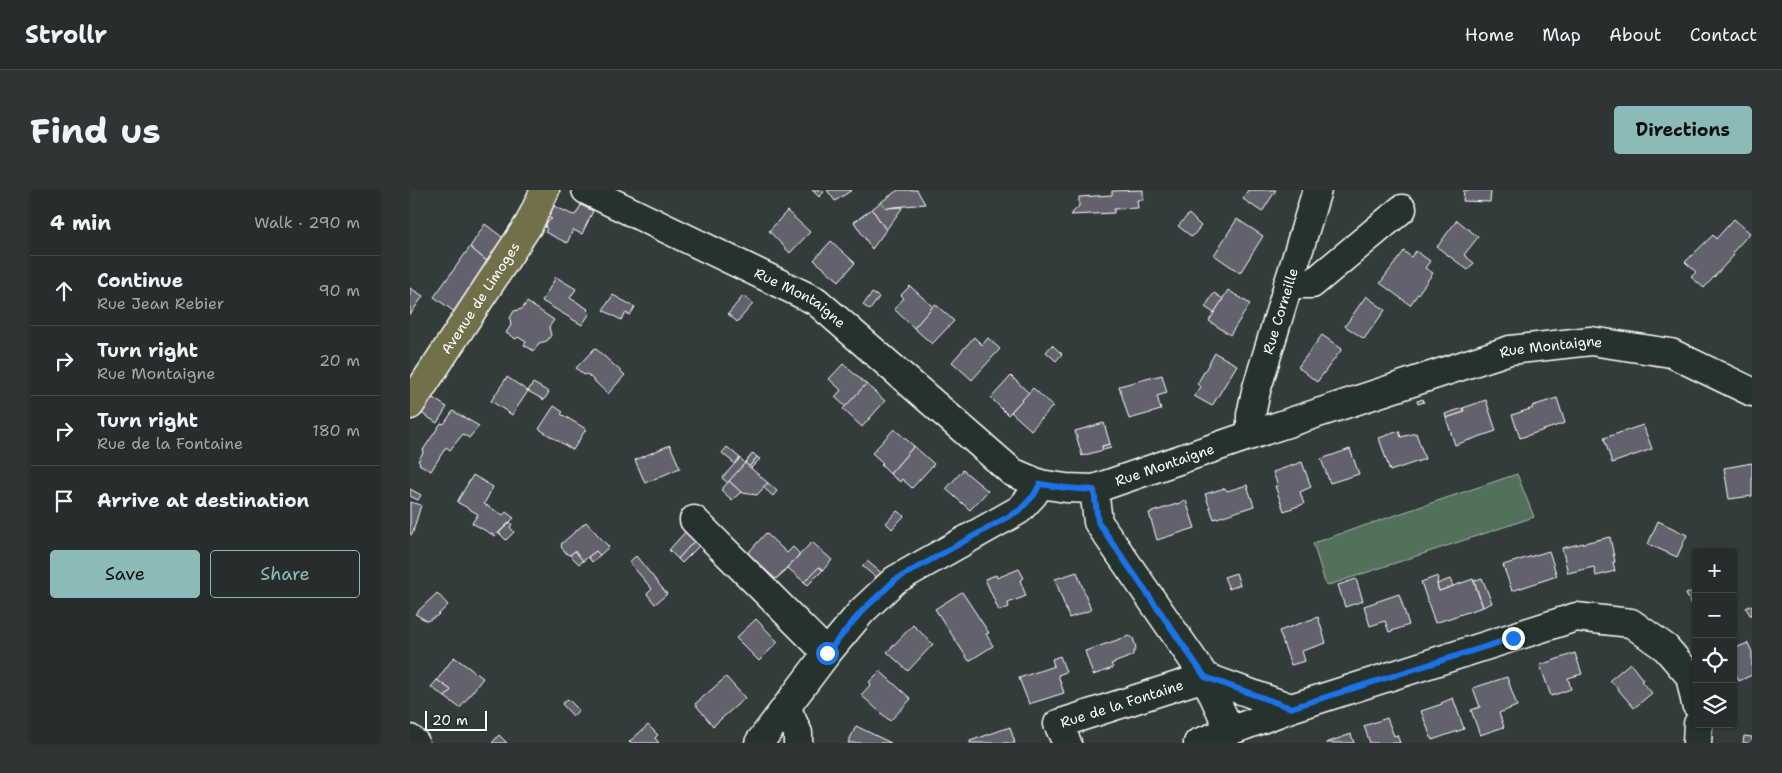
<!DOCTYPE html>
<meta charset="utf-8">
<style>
:root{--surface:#262d2c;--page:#2e3534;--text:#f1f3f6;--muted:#a4a8a9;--line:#424948;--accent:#8bbbb9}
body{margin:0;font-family:"Shantell Sans",sans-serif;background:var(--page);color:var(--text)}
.controls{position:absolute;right:15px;bottom:15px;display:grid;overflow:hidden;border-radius:5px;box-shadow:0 1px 4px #0004}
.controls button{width:45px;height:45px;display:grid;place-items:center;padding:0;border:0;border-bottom:1px solid var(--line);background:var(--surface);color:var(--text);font:25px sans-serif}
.scale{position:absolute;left:15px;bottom:12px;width:62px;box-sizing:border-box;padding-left:5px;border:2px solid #fff;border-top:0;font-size:14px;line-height:18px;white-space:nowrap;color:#fff;-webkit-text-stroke:4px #26332d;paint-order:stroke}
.stop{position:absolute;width:15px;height:15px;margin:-11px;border:4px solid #1a73e8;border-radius:50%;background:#fff}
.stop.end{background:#1a73e8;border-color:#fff;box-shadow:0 1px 5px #0008}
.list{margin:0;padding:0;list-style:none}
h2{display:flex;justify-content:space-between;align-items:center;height:65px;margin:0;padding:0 20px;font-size:21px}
h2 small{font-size:16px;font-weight:400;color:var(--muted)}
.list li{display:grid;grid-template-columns:32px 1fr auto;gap:15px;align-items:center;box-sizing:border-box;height:70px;padding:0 20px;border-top:1px solid var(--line)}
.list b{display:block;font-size:19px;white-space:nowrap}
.list p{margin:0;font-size:16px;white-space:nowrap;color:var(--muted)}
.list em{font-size:16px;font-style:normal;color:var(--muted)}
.actions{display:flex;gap:10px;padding:15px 20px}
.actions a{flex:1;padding:11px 0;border:1px solid var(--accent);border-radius:5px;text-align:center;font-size:18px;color:var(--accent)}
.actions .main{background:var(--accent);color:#111}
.icon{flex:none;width:28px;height:28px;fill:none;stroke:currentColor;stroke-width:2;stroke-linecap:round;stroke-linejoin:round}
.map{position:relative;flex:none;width:1342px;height:553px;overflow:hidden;border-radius:5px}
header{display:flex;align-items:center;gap:30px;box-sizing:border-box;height:70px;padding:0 25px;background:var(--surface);border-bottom:1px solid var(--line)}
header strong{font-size:24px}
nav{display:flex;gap:28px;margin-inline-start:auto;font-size:18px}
.intro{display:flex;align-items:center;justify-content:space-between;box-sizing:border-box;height:120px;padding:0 30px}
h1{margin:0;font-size:35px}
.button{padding:12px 22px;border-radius:5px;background:var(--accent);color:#111;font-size:18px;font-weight:700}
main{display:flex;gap:30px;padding:0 30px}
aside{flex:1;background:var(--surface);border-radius:5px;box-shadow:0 1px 4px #0004}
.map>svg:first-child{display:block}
.green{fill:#52715a;stroke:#a8b8ac}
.building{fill:#62626e;stroke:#fff}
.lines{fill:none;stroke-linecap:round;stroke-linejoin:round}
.minor-casing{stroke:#fff;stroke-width:31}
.major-casing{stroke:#fff;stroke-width:31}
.minor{stroke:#26332d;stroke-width:28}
.major{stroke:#726f4a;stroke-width:28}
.route{stroke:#1a73e8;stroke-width:6}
.labels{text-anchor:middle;stroke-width:4.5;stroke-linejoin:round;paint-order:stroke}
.street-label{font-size:14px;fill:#fff;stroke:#26332d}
</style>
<header>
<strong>Strollr</strong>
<nav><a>Home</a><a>Map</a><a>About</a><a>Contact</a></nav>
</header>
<div class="intro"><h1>Find us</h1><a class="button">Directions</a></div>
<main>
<aside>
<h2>4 min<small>Walk · 290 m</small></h2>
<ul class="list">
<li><svg class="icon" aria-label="ahead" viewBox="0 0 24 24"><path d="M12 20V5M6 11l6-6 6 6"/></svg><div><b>Continue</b><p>Rue Jean Rebier</p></div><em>90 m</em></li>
<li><svg class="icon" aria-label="right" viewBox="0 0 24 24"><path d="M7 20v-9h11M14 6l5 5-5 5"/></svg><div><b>Turn right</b><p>Rue Montaigne</p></div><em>20 m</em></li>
<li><svg class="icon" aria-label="right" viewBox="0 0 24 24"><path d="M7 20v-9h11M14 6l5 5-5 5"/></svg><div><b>Turn right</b><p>Rue de la Fontaine</p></div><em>180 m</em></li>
<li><svg class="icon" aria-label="arrive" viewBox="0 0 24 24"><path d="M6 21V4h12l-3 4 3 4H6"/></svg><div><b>Arrive at destination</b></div></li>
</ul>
<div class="actions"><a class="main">Save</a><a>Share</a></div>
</aside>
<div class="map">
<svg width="1342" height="553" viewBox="0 0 1342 553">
<rect width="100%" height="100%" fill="#323c3a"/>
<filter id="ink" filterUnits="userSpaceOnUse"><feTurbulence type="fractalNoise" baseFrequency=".02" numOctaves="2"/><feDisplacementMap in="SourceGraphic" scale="10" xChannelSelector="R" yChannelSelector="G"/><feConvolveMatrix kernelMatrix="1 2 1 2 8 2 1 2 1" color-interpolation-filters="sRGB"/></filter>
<g filter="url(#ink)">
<!-- green -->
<path class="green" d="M1107 284 1124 327 916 396 903 353Z"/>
<!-- building -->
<g class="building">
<path d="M402 0H411L414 2 409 7Z"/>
<path d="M417 0H442L425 11Z"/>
<path d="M488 0H507L515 14 476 18 471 12Z"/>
<path d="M733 0V10H727L728 18 704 19V23L660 25 669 16V7L702 5V1Z"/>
<path d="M838 0H866L852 22 833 9Z"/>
<path d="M1054 0H1081L1080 12 1053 11Z"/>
<path d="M471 12 476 18 493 17 476 40 462 19 461 20Z"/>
<path d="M142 15 163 25 166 24 171 15 183 21 172 44 163 40 157 53 135 42 137 39 135 37 138 31 142 29 136 26Z"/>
<path d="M462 19 476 40 462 59 444 32Z"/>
<path d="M377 21 400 42 380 63 359 41Z"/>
<path d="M779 24 791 36 782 47 768 36Z"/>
<path d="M827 29 853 46 830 83 804 65Z"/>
<path d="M1324 29 1340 43 1322 63 1324 65 1294 98 1281 87 1286 82 1275 72 1303 45 1306 49Z"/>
<path d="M1047 30 1068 47 1054 65 1064 73 1058 80 1027 57Z"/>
<path d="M75 34 96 50 80 74 60 57Z"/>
<path d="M421 51 445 73 429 91 404 70Z"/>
<path d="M60 57 80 74 46 123 24 107Z"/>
<path d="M994 61 1001 67 1006 61 1020 71 1015 78 1023 83 1000 115 970 93Z"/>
<path d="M146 87 166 99 160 108 178 119 177 120 180 123 172 135 132 111Z"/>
<path d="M500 96 523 117 504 138 484 119 494 108 491 105Z"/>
<path d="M0 98 13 106 0 125Z"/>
<path d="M818 100 840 114 820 145 799 131Z"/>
<path d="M462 103 469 107 460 120 453 115Z"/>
<path d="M804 103 813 109 804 123 795 117Z"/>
<path d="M203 105 225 117 220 125 216 123 211 130 193 120Z"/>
<path d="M333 106 343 114 327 132 318 124Z"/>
<path d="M956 106 975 120 954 149 935 136Z"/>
<path d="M117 112 144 130 139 137 141 145 137 151 129 153 124 161 114 155 116 152 108 147 106 149 96 143 101 135 100 128 104 121 112 119Z"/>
<path d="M525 114 544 131 522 154 504 138Z"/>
<path d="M912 145 932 159 907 192 888 177Z"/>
<path d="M564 147 572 155 578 148 590 159 562 190 542 172Z"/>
<path d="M642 155 652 164 646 171 636 162Z"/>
<path d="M185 158 215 185 198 204 177 184 174 185 166 178Z"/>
<path d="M805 163 827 175 802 216 784 206 791 197 787 194Z"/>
<path d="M433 174 456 194 436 217 425 207 431 200 419 189Z"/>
<path d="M752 185 757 203 747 206 751 220 719 229 709 196Z"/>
<path d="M601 186 619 203 598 225 581 208Z"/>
<path d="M97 187 118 201 102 225 81 211Z"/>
<path d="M123 193 139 202 134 210 118 201Z"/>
<path d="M456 194 475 211 452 237 433 219Z"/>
<path d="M623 198 643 216 621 240 601 222Z"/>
<path d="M18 205 37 217 27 233 8 221Z"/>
<path d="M1147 208 1155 233 1110 248 1102 225 1123 218 1122 216Z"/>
<path d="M1013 209 1014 212 1008 214 1007 211Z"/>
<path d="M1076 210 1086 241 1045 255 1036 228 1054 222 1053 218Z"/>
<path d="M144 216 153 222 151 224 176 239 163 260 129 239Z"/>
<path d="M1053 218 1054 222 1036 228 1035 224Z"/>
<path d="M43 221 69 236 59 248 53 244 40 260 36 257 21 281 9 274 10 273 8 271 14 261 13 260 31 233 34 234Z"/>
<path d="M694 233 700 254 692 256 693 260 672 266 665 241Z"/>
<path d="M1233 235 1242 259 1202 273 1194 248Z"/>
<path d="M484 239 504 256 480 284 471 275 473 273 462 263Z"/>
<path d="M989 241 991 247 1006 243 1015 269 980 281 969 248Z"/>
<path d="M700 254 701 258 693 260 692 256Z"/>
<path d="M260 255 270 278 235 293 225 270Z"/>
<path d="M504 256 524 274 502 298 492 289 490 292 480 284Z"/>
<path d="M317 257 330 268 325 274 312 263Z"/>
<path d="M940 259 949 284 920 293 911 269Z"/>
<path d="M343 263 347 267 339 277 335 273Z"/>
<path d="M347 267 350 269 341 278 339 277Z"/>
<path d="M330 268 335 273 318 293 312 288Z"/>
<path d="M892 272 901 297 890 302 894 314 874 321 865 296H868L863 282Z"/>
<path d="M335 273 358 293 347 305 332 303 319 291Z"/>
<path d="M1342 273V306L1319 309 1314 278Z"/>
<path d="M553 280 578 301 560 320 536 299Z"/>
<path d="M63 285 83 297 74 314 93 325 96 322 104 328 85 346 62 333 68 324 47 312Z"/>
<path d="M319 291 331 302 322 310 311 300Z"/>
<path d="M358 293 367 301 363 306 353 297Z"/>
<path d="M837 295 844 316 804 329 795 304 815 298 817 301Z"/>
<path d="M0 299 11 305 8 310 0 306Z"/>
<path d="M776 311 785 338 747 350 739 323Z"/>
<path d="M0 312 11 315 2 345 0 344Z"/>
<path d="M487 321 494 326 482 339 476 333Z"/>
<path d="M1248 331 1277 345 1267 367 1238 354Z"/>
<path d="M100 332 102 335 100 337 104 342 96 350 89 343Z"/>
<path d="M176 332 199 357 190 365 186 361 173 371 165 361 160 365 157 364 151 357 152 356 151 354Z"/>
<path d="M277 340 286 349 268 369 259 360Z"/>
<path d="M356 343 377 363 383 357 390 364 366 389 337 364Z"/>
<path d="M1200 347 1205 372H1203L1205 381 1186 386 1184 377 1158 383 1152 358Z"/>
<path d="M286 349 291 354 272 373 268 369Z"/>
<path d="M402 352 422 370 413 380 409 377 394 392 378 378 366 389Z"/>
<path d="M165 361 173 371 169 374 160 365Z"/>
<path d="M186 361 190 365 182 372 178 367Z"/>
<path d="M1139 361 1147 386 1102 401 1093 375Z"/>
<path d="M226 366 257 404 245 414 237 404 242 399 219 372Z"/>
<path d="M457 371 474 385 468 389 452 376Z"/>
<path d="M409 377 413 380 398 395 394 392Z"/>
<path d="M609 379 614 388 610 390 616 406 598 413 599 417 589 421 575 389 586 385 587 388Z"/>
<path d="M667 382 681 420 659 428 645 389Z"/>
<path d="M826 383 830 395 819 399 814 387Z"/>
<path d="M1028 386 1027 394 1029 401 1063 389 1073 417 1025 433 1011 392Z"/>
<path d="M1072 388 1082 413 1073 417 1064 391Z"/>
<path d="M946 389 953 411 935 417 928 395Z"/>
<path d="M1040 389 1043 396 1029 401 1027 394Z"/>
<path d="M1286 400V425L1276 404Z"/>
<path d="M552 402 579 443 576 444 583 456 559 471 525 419Z"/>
<path d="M27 403 38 415 27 426 17 431 5 424Z"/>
<path d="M989 404 999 435 979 442 975 431 960 436 954 416Z"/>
<path d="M1342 415V425H1340L1336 418Z"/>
<path d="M908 427 916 453 892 461 895 471 881 475 869 441Z"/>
<path d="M346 429 368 452 349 471 326 448Z"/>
<path d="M503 435 523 454 498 481 477 462Z"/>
<path d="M719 446 723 448 726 458 722 466 701 474 703 478 683 485 675 461Z"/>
<path d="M1338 453 1342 462V485L1329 491 1323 478V459Z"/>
<path d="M1165 463 1172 484 1158 488 1161 499 1141 506 1130 475Z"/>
<path d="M650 466 656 482 648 485 654 503 619 514 609 488 644 476 642 469Z"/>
<path d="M44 467 73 488 50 518 35 507 41 500 27 490Z"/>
<path d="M1220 473 1233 490 1231 491 1242 503 1224 518 1200 490Z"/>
<path d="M470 481 501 509 480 531 451 505 461 494 459 492Z"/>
<path d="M316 487 335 508 303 536 285 514Z"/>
<path d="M1097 487 1107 516 1089 523 1094 537 1070 545 1061 520 1070 517 1063 498Z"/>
<path d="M27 490 41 500 35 507 21 497Z"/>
<path d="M1043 508 1054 539 1022 550 1011 521 1032 514 1031 513Z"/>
<path d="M158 509 169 520 163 526 152 514Z"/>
<path d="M977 528 984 546 987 545 990 553H960L954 536Z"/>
<path d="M238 535 248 545 245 548 249 553H220L219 552Z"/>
<path d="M446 536 481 553H438Z"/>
<path d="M600 537 605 553H560V551Z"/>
<path d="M941 544 944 553H916Z"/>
<path d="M89 545 97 553H82Z"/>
<path d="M1334 546 1342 547V553H1333Z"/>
</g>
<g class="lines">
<defs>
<g id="minor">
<path id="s1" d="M176 0 406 111 602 282 630 294 656 298 684 299 841 245 1100 160 1181 151 1261 163 1342 202"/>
<path d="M878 94H902L992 19"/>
<path id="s2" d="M841 245V225L846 201 907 0"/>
<path d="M684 299 688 332 795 487 881 518 1166 427 1221 433 1256 458 1280 486 1286 514"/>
<path d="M284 330 417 463"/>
<path d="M376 517 388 543V553"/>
<path d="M0 549 5 553"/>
<path d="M349 553 417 463 452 421 485 390 609 320 623 305 630 294"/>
<path id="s3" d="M657 553 648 534 795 487 820 541"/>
<path d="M788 553 881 518"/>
<path d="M1287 553 1288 534"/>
</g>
<g id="major">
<path id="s4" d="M0 215 119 34 135 0"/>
</g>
</defs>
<!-- minor casing -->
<use href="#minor" class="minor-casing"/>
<!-- major casing -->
<use href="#major" class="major-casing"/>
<!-- minor -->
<use href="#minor" class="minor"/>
<!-- major -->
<use href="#major" class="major"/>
</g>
</g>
<g class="lines" filter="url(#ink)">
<!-- route -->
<path class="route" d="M417 463 452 421 485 390 610 320 624 305 630 294 656 298 684 300 688 332 795 487 881 518 1103 448"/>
</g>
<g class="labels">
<!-- street labels -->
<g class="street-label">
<text dy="5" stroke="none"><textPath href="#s4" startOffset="128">Avenue de Limoges</textPath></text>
<text dy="5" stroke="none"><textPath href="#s1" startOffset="240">Rue Montaigne</textPath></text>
<text dy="5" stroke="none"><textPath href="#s2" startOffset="128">Rue Corneille</textPath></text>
<text dy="5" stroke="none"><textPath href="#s1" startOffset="1080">Rue Montaigne</textPath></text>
<text dy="5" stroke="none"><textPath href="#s1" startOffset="675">Rue Montaigne</textPath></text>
<text dy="5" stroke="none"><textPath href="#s3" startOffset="88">Rue de la Fontaine</textPath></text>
</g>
</g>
</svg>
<div class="controls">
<button>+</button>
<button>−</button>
<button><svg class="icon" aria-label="locate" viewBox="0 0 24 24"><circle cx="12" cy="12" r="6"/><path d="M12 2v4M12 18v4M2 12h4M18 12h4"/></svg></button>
<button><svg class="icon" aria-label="layers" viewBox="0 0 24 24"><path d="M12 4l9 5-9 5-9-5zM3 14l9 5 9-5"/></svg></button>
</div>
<div class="scale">20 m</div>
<div class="stop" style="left:417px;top:463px"></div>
<div class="stop end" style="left:1103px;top:448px"></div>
</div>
</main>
